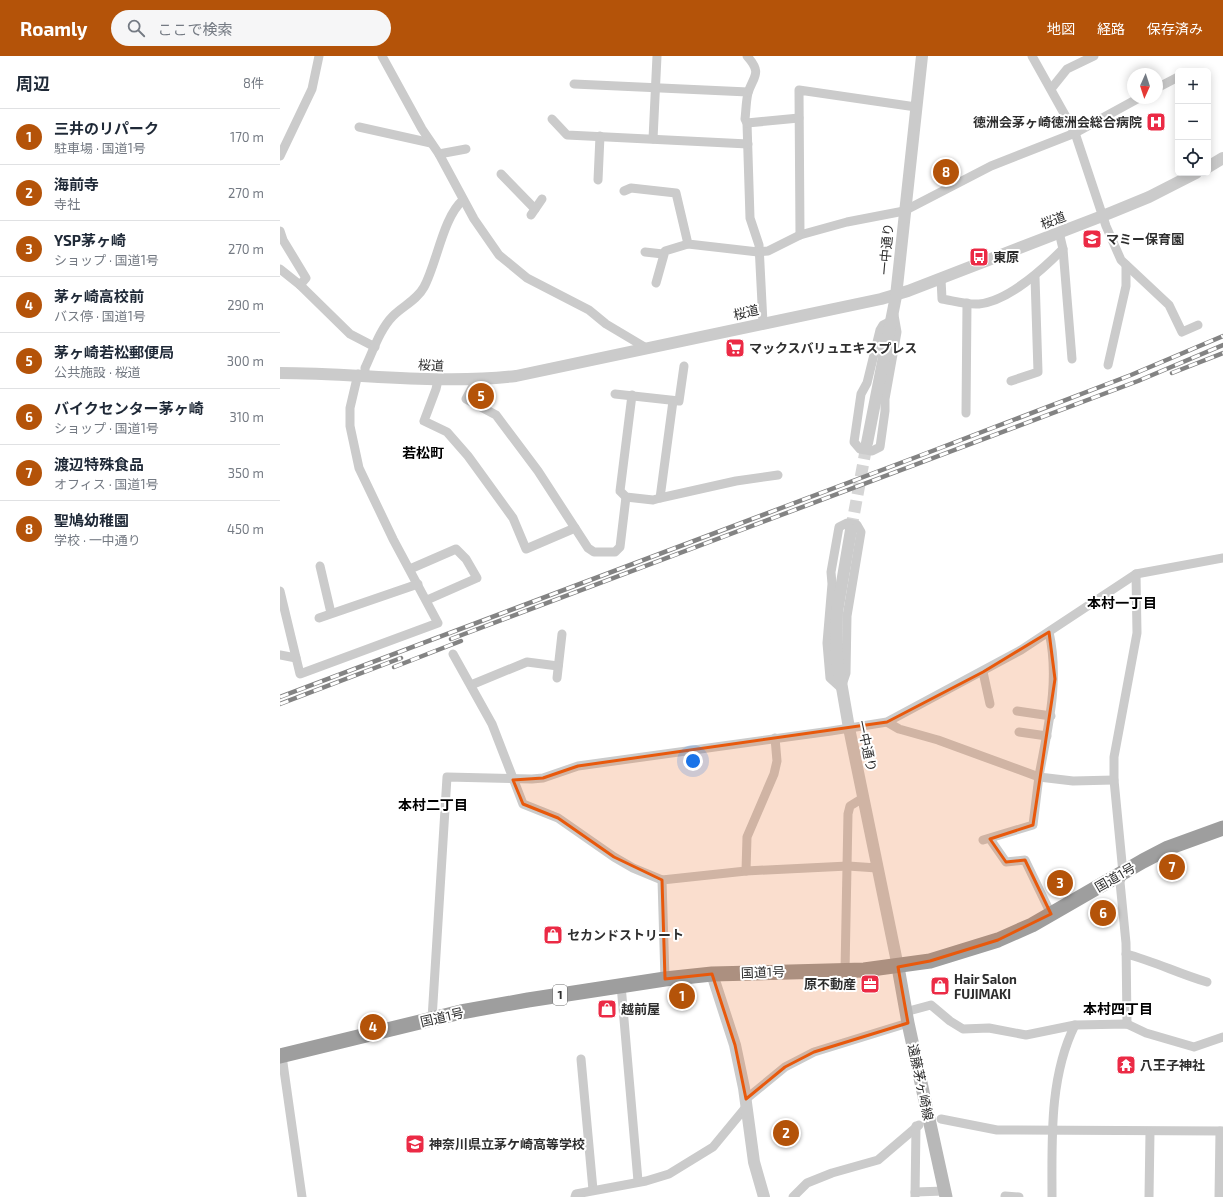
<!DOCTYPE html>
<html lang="ja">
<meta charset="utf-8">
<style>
:root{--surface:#fff;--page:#f6f6f7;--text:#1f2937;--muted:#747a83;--line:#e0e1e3;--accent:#b45309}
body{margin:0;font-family:"Exo 2","Noto Sans JP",sans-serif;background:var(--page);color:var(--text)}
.controls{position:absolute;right:12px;top:12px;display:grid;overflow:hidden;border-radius:6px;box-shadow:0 2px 10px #0003}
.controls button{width:36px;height:36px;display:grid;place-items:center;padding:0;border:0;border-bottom:1px solid var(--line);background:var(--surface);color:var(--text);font:20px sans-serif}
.compass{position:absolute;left:847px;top:12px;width:36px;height:36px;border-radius:50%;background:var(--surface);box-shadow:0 2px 10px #0003;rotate:183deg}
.you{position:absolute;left:413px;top:705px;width:14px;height:14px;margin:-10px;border:3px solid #fff;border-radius:50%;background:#1a73e8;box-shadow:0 0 0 6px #1a73e833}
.badge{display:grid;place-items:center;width:26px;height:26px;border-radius:50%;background:var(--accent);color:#fff;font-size:13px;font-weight:700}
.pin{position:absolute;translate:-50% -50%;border:2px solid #fff;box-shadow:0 1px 4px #0006}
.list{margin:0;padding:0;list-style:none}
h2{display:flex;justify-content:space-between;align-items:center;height:52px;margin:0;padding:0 16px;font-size:17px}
h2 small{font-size:13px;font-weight:400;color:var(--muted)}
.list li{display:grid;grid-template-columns:26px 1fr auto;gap:12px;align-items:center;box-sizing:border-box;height:56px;padding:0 16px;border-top:1px solid var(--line)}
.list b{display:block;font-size:15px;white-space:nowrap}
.list p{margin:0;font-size:13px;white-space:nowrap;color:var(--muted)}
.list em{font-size:13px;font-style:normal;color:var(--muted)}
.icon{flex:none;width:22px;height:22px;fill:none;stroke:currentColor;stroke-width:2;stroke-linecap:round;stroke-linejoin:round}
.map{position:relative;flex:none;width:943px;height:1141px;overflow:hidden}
header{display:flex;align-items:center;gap:24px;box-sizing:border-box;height:56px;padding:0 20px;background:var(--accent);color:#fff}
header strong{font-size:19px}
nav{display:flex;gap:22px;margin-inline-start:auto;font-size:14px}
.search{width:280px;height:36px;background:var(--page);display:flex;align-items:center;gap:10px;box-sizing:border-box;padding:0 14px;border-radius:22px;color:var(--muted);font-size:15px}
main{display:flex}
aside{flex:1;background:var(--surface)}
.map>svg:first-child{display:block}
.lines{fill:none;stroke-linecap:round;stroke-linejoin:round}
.tertiary-tunnel{stroke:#d5d5d5;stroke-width:12;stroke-dasharray:12 6;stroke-linecap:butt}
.minor{stroke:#cbcbcb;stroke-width:9}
.tertiary{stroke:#cbcbcb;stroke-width:12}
.secondary{stroke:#b8b8b8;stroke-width:13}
.trunk{stroke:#9e9e9e;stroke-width:15}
.rail-casing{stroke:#838383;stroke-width:4.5}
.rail{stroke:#fff;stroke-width:3;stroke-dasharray:9;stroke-linecap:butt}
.marked{fill:#e8590c;fill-opacity:0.2;stroke:#e8590c;stroke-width:3;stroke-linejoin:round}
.labels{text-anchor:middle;stroke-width:4;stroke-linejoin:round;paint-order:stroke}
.shield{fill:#fff;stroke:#6d6d6d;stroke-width:1}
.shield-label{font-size:12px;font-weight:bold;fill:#2e2e2e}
.poi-label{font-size:13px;font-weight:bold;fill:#2e2e2e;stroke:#fff;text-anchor:start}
.street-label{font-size:13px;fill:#2e2e2e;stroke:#fff}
.neighbourhood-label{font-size:14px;font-weight:bold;fill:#000;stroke:#fff}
</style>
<header>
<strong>Roamly</strong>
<div class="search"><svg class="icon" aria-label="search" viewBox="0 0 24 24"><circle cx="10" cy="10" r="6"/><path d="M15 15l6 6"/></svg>ここで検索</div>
<nav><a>地図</a><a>経路</a><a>保存済み</a></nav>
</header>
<main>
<aside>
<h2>周辺<small>8件</small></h2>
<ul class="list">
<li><span class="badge">1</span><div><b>三井のリパーク</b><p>駐車場 · 国道1号</p></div><em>170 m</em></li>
<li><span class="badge">2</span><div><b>海前寺</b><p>寺社</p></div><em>270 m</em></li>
<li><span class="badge">3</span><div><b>YSP茅ヶ崎</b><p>ショップ · 国道1号</p></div><em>270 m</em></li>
<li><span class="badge">4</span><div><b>茅ヶ崎高校前</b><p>バス停 · 国道1号</p></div><em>290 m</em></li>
<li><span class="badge">5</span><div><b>茅ヶ崎若松郵便局</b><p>公共施設 · 桜道</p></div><em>300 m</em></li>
<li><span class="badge">6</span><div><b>バイクセンター茅ヶ崎</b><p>ショップ · 国道1号</p></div><em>310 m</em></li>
<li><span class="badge">7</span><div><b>渡辺特殊食品</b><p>オフィス · 国道1号</p></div><em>350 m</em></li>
<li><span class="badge">8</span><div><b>聖鳩幼稚園</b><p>学校 · 一中通り</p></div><em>450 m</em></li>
</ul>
</aside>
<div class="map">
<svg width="943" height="1141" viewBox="0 0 943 1141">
<rect width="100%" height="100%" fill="#fff"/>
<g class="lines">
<!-- tertiary-tunnel -->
<path class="tertiary-tunnel" d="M571 474 587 387"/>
<!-- minor -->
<g class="minor">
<path d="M102 0 142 73 159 98 194 163 219 199 247 222 309 254 326 268 368 293"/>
<path d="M467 0C483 18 473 20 468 37 466 45 466 55 465 63L467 67 470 162 479 189 483 267"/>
<path d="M752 0 795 77 826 170 841 204 889 249 902 276 918 269"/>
<path d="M294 28 468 36"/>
<path d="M877 32 898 21"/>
<path d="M771 33 787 13 814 0"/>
<path d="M272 63 287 79 468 88"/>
<path d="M467 67 519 62"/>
<path d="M79 71 151 87"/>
<path d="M373 83 377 0"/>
<path d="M159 98 186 93"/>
<path d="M0 100 32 33 39 0"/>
<path d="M221 118 255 153"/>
<path d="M318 124 320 80"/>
<path d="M344 135 351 132 396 137 408 188 478 196 488 195 520 179 567 166 624 155 711 110 795 77 859 42"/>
<path d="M251 159 262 143"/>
<path d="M0 175 3 184 26 222 20 229"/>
<path d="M779 176 783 193 792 303"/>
<path d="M520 179 519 34 636 51"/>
<path d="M365 196 383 198"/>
<path d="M0 213 20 229 70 278 95 291"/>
<path d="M661 223 662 243C674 245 687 249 699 248 729 245 763 213 783 193"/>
<path d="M376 227 385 195 408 188"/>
<path d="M611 265 603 269 600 274 587 327 581 338 574 386 580 393 592 395 600 391 605 355V343L617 276 614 259"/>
<path d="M828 309 846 230V209"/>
<path d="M85 319V312C93 295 100 273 113 260 123 250 137 244 144 231 157 207 163 161 183 144"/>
<path d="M158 324 156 333 144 365 167 376 188 400 233 462 246 493 295 472"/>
<path d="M192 324 193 330 186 343 216 359 258 415 308 492 314 496H335L340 491 346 441"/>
<path d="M731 325 758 316 755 221"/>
<path d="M335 338 399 345 404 310"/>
<path d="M352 339 340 435 346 441 373 444 380 442 393 345"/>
<path d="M686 357 687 247"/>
<path d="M380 442 456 425 498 419"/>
<path d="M567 467 577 469 581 476 567 560 566 617 561 632 550 622 547 587 552 528 551 516 559 471Z"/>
<path d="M40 510 51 557"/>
<path d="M130 513 176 493 186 503 197 522 147 544"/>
<path d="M0 535 20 618 158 567 113 483 79 412 70 370V352L78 318"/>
<path d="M39 562 138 528"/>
<path d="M173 598 212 668 243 748 278 762 334 801 353 812 382 824 466 815 568 810 597 812"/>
<path d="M0 599 16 602"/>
<path d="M703 616 710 648"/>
<path d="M277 622 282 578"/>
<path d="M191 629 247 606 278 610"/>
<path d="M737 655 771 660"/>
<path d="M607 666 619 673 658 684 759 721 793 725 834 724"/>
<path d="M739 676 767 680"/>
<path d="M710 783 726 806 745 804 771 858"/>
<path d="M703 784 753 769C755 752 757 736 759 720 768 671 780 625 769 576"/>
<path d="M466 815 467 781 494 718 497 705 495 682"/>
<path d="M382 824 385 923"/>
<path d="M846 898C874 905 899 918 927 926"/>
<path d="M565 915 568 758 570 750 583 742"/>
<path d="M341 929C347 994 352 1060 358 1125"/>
<path d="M625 956 651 949 670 965 683 973 709 972 746 979 795 969 847 968 866 977 914 991 943 981"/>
<path d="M152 963 167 721 252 723 263 722 298 710 551 675 607 666 741 594 856 518 943 502"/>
<path d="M847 968 846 887 840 826 843 817 834 724V701L857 577 856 518"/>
<path d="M2 1000 22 1141"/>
<path d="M301 1003 313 1134"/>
<path d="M466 1043 505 1011 534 996 628 967"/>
<path d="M661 1063 717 1074 943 1075"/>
<path d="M635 1136 665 1135"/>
<path d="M725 1140 739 1141"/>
<path d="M295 1141 296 1138 366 1125 389 1118 433 1091 466 1051"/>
<path d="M513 1141 527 1127 552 1117 598 1104 639 1069"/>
<path d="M635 1141 636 1070"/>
<path d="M772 1141C772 1084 769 1021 795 969"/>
<path d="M869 1141 870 1076"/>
<path d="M939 1141 940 1075"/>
</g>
<!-- tertiary -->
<g class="tertiary">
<path d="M928 111 943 102"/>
<path d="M0 317C79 317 158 329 236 320L601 243 628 235 830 157 869 141 916 117"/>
<path d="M587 387 616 240 642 0"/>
<path d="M571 474 557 556 556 597 569 672 618 911"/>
<path d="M432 918 455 989 464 1032 474 1106 484 1141"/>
</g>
<!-- secondary -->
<path class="secondary" d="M618 911 628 967 666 1141"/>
<!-- trunk -->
<path class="trunk" d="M0 1000 181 956 248 944 385 923 432 918 584 914 650 905 718 884 752 869 863 805 888 792 943 772"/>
<defs>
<g id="rail">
<path d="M892 317 943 297"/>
<path d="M171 583 858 325 943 289"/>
<path d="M114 611 181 585"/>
<path d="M0 641 647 397 851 319 943 280"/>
<path d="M0 648 121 602"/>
</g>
</defs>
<!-- rail casing -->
<use href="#rail" class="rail-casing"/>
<!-- rail -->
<use href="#rail" class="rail"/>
</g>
<!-- marked area -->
<path class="marked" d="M769 576 775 623 753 769 710 783 726 806 745 804 771 858 718 884 650 905 618 911 628 967 534 996 505 1011 466 1043 455 989 432 918 385 923 382 824 334 801 278 762 243 748 233 724 263 722 298 710 607 666 703 616Z"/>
<!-- icons -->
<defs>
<symbol id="hospital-square" viewBox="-11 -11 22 22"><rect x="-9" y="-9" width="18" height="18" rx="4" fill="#eb2a45" stroke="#fff"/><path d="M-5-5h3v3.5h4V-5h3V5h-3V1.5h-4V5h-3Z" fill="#fff"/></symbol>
<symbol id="school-square" viewBox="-11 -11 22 22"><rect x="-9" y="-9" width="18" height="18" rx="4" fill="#eb2a45" stroke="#fff"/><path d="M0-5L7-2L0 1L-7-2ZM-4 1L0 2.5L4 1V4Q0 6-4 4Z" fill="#fff"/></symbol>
<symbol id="bus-square" viewBox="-11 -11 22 22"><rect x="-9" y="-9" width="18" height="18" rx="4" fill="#eb2a45" stroke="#fff"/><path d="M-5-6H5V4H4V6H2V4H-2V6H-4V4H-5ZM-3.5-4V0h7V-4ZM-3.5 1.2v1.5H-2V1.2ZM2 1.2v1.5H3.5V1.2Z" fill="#fff"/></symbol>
<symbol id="supermarket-square" viewBox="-11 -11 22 22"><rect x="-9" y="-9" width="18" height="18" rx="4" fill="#eb2a45" stroke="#fff"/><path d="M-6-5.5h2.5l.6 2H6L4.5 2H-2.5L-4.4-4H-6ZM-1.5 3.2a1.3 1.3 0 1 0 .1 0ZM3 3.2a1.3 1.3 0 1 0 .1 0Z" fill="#fff"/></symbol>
<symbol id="shop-square" viewBox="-11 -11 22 22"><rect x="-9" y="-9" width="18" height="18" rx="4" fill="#eb2a45" stroke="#fff"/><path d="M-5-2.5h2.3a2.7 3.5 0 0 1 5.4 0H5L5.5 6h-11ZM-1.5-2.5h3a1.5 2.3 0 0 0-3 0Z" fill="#fff"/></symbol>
<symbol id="office-square" viewBox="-11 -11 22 22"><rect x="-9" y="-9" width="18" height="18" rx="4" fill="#eb2a45" stroke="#fff"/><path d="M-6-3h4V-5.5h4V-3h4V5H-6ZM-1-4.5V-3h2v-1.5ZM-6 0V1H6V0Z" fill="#fff"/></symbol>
<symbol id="temple-square" viewBox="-11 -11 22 22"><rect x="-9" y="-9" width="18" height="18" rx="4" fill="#eb2a45" stroke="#fff"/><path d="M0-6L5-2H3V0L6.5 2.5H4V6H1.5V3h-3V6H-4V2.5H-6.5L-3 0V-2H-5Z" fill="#fff"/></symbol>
</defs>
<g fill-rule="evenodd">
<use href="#hospital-square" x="865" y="55" width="22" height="22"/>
<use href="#school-square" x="801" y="172" width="22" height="22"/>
<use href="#bus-square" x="688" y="190" width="22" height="22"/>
<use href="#supermarket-square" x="444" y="281" width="22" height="22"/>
<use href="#shop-square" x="262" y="868" width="22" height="22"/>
<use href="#office-square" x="579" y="917" width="22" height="22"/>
<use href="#shop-square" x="649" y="919" width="22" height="22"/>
<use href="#shop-square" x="316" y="942" width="22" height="22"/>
<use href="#temple-square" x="835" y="998" width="22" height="22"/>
<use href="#school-square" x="124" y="1077" width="22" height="22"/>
</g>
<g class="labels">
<!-- shield labels -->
<rect class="shield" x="273" y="929" width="14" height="20" rx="3"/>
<g class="shield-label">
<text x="280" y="943">1</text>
</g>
<!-- poi labels -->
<g class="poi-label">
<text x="862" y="71" text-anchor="end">徳洲会茅ヶ崎徳洲会総合病院</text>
<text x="826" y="188">マミー保育園</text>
<text x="713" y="206">東原</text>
<text x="469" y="297">マックスバリュエキスプレス</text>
<text x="287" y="884">セカンドストリート</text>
<text x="674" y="928">Hair Salon<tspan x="674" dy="15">FUJIMAKI</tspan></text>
<text x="576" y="933" text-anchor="end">原不動産</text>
<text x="341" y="958">越前屋</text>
<text x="860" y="1014">八王子神社</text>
<text x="149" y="1093">神奈川県立茅ケ崎高等学校</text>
</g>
<!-- street labels -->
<g class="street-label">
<text transform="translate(773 164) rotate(-21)" y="5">桜道</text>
<text transform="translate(606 193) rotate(-85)" y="5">一中通り</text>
<text transform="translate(466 256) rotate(-13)" y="5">桜道</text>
<text transform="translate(151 309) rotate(3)" y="5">桜道</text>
<text transform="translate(587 690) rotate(78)" y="5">一中通り</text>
<text transform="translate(835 821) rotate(-30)" y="5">国道1号</text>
<text transform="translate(483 916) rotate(-2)" y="5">国道1号</text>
<text transform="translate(162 961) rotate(-13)" y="5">国道1号</text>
<text transform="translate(641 1026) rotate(78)" y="5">遠藤茅ヶ崎線</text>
</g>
<!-- neighbourhood labels -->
<g class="neighbourhood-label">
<text x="143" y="402">若松町</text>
<text x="842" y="552">本村一丁目</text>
<text x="153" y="754">本村二丁目</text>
<text x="838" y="958">本村四丁目</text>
</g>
</g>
</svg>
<div class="controls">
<button>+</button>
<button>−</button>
<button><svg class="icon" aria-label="locate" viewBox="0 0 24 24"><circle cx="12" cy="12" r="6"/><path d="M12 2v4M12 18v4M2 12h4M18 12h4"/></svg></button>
</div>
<svg class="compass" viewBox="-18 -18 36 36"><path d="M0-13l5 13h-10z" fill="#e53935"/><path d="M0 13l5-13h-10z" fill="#747a83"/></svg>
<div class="you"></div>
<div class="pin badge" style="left:402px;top:940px">1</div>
<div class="pin badge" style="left:506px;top:1077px">2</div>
<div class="pin badge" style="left:780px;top:827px">3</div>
<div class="pin badge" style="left:93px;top:971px">4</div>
<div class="pin badge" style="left:201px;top:340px">5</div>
<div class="pin badge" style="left:823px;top:857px">6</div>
<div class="pin badge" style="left:892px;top:811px">7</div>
<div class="pin badge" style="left:666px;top:116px">8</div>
</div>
</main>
